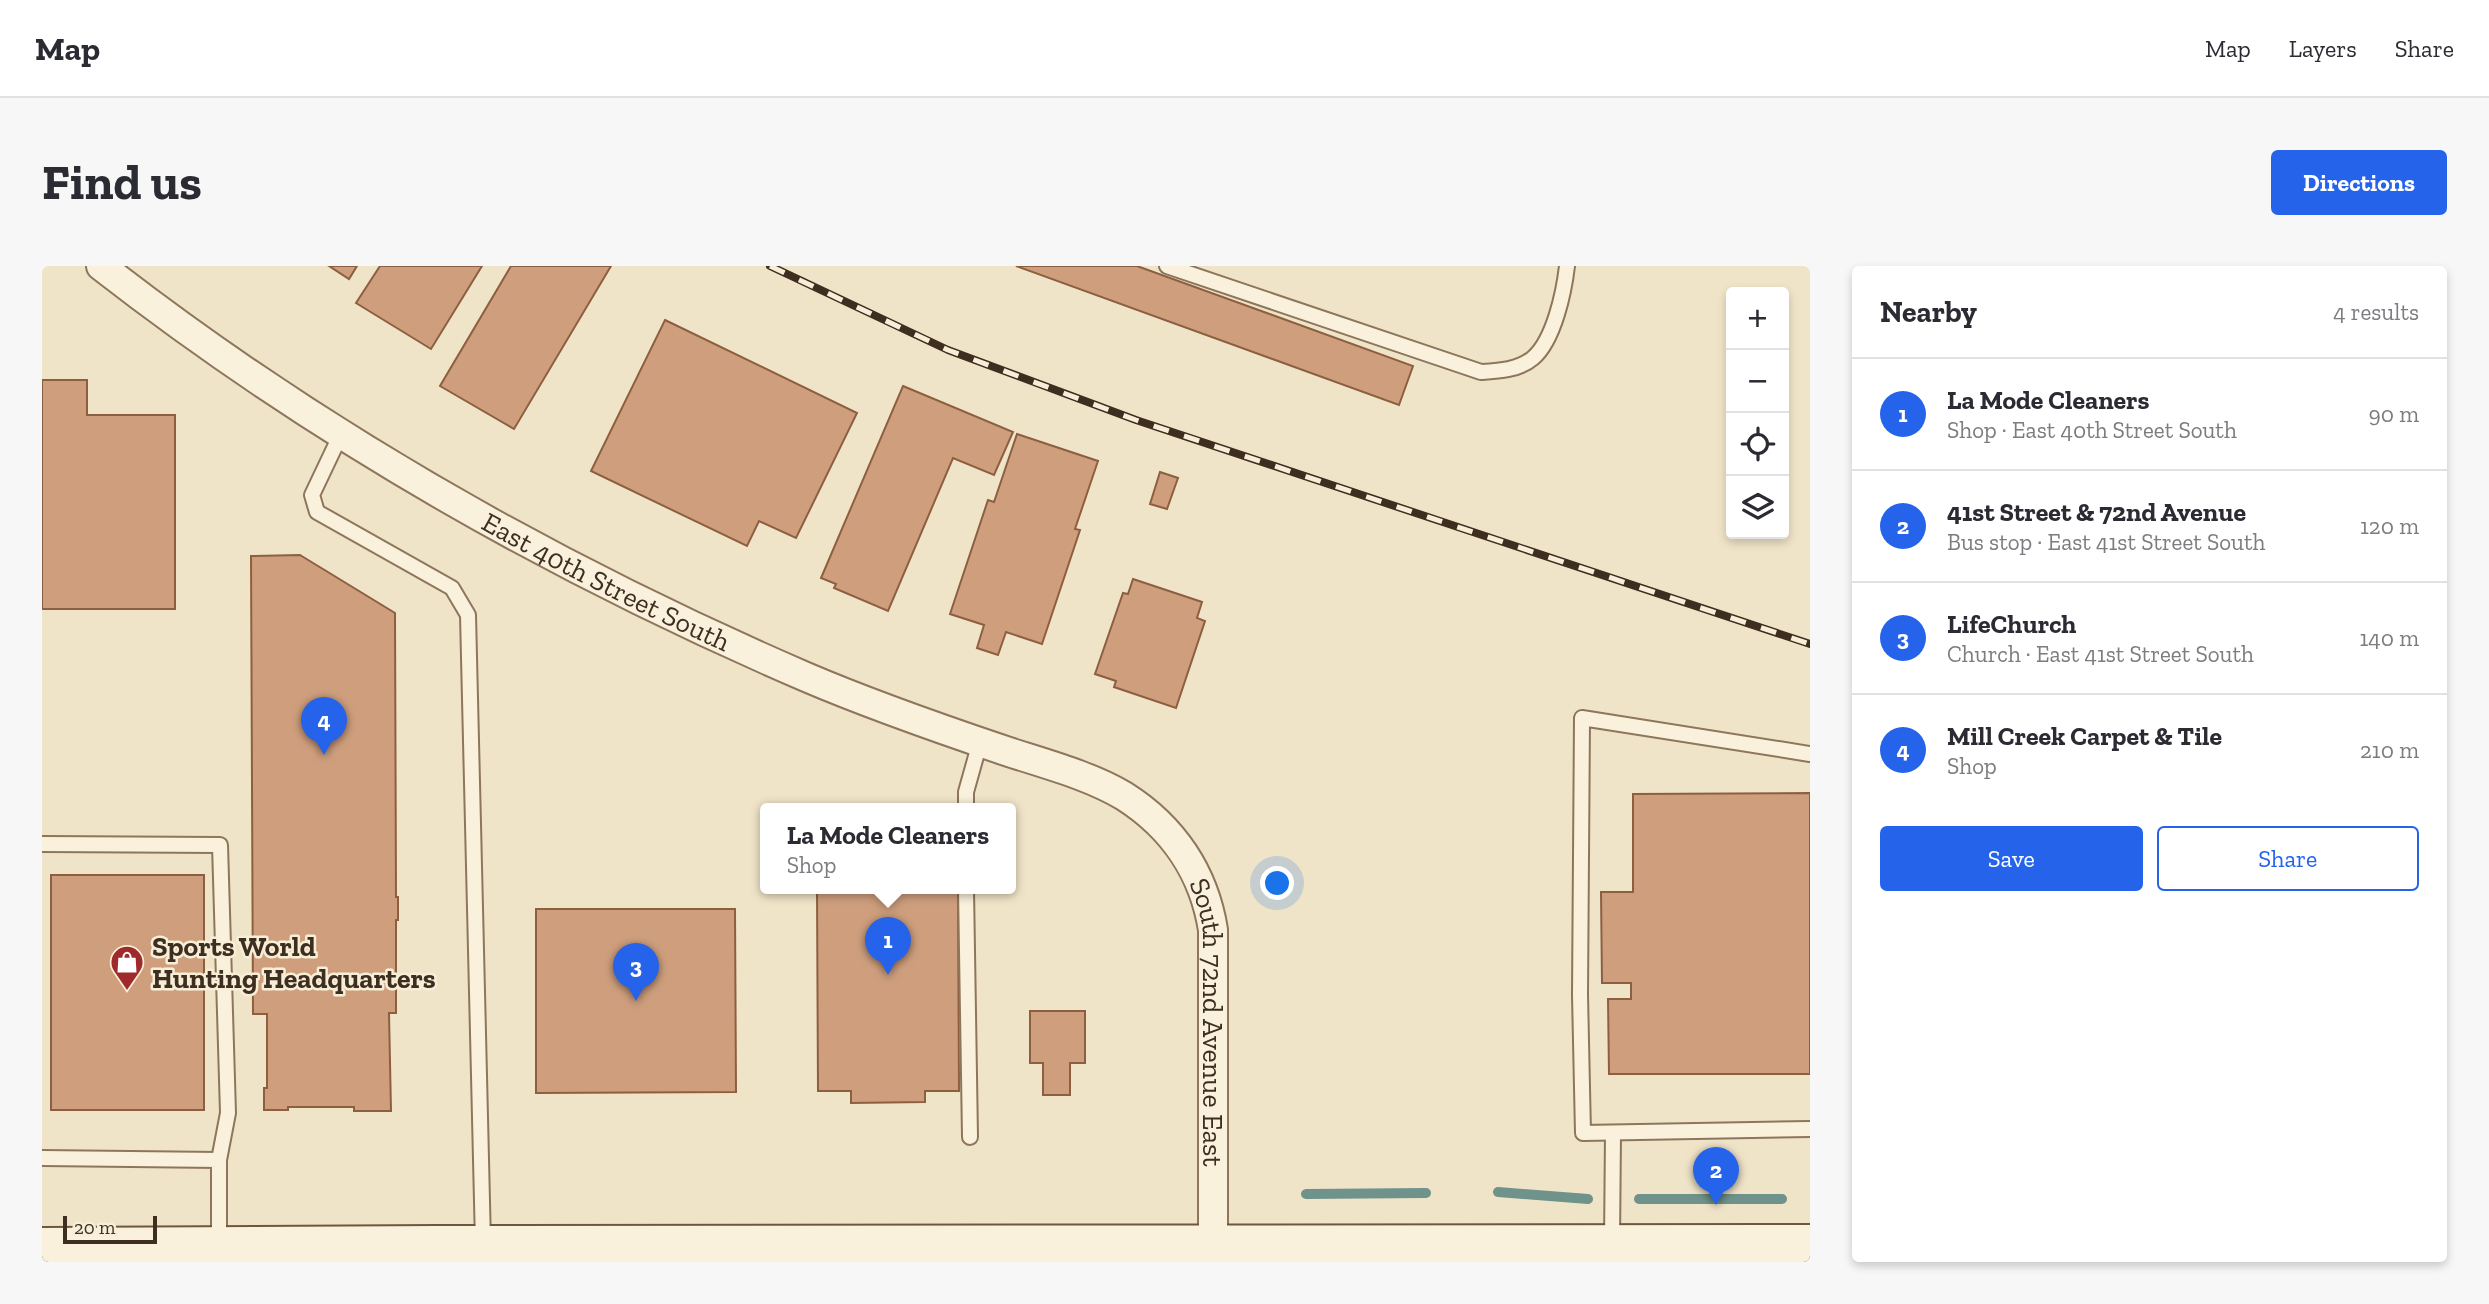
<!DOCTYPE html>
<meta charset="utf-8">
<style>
:root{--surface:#fff;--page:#f7f7f7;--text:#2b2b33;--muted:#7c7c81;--line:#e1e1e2;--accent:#2563eb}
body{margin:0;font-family:"Zilla Slab",serif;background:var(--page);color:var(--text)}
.controls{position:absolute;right:21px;top:21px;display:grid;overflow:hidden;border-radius:7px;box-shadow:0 4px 10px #0003}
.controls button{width:63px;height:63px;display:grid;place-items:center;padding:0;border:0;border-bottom:2px solid var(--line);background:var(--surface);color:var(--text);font:35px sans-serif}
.scale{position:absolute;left:21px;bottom:18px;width:94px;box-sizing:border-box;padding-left:7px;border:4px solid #3d2e20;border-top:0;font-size:19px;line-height:24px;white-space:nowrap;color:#3d2e20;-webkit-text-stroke:5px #f7eed8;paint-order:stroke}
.you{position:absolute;left:1236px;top:618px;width:24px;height:24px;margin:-18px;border:5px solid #fff;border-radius:50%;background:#1a73e8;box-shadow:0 0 0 10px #1a73e833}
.badge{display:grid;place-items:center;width:46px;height:46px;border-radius:50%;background:var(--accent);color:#fff;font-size:23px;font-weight:700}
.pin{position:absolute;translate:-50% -58px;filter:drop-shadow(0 2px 4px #0008)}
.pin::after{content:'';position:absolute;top:37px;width:24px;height:21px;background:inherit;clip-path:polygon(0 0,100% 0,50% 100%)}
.popup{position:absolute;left:718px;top:537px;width:256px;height:91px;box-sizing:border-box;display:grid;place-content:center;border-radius:7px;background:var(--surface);filter:drop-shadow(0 2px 5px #0005);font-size:23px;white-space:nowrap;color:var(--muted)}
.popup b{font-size:26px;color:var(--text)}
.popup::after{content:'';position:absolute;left:50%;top:100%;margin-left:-14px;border:14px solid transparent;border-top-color:var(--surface)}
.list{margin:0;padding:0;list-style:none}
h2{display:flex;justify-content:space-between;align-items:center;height:91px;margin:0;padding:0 28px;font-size:30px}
h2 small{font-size:23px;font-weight:400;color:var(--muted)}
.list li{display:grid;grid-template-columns:46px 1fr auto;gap:21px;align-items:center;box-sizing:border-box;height:112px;padding:0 28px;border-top:2px solid var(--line)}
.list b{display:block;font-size:26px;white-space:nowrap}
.list p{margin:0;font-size:23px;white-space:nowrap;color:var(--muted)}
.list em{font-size:23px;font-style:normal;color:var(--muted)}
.actions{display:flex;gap:14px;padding:21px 28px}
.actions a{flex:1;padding:16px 0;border:2px solid var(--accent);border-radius:7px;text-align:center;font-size:24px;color:var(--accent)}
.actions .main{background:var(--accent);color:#fff}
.icon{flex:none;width:38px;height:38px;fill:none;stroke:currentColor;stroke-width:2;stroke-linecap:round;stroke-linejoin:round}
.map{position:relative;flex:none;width:1768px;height:996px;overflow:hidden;border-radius:7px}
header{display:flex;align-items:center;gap:42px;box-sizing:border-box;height:98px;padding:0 35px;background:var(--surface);border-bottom:2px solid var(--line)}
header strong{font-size:33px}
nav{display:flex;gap:38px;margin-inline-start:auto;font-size:24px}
.intro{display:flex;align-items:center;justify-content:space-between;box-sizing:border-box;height:168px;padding:0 42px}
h1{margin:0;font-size:49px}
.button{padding:18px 32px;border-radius:7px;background:var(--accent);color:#fff;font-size:24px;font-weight:700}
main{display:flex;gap:42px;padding:0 42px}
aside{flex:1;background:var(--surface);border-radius:7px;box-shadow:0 4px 10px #0003}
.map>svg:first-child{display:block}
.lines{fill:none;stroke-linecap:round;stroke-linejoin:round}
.stream{stroke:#6f938a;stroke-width:10}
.building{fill:#cf9f7d;stroke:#8d5f41;stroke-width:2}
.lane-casing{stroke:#8d765c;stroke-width:18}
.street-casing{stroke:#8d765c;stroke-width:32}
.secondary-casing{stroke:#6f573f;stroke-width:42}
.lane{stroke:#faf1dc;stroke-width:14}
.street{stroke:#faf1dc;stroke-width:28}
.secondary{stroke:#faf1dc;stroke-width:38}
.rail-casing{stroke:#3d2e20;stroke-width:8}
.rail{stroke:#f7eed8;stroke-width:5;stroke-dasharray:16;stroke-linecap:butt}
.labels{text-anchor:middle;stroke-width:5;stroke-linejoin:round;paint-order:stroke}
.street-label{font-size:28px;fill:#3d2e20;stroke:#f7eed8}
.poi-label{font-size:28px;font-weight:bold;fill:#3d2e20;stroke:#f7eed8;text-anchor:start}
</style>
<header>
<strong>Map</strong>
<nav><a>Map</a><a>Layers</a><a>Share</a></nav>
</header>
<div class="intro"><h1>Find us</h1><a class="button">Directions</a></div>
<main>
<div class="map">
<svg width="1768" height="996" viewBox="0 0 1768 996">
<rect width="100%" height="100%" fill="#f0e4c8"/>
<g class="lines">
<!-- stream -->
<g class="stream">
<path d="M1456 926 1546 933"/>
<path d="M1264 928 1384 927"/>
<path d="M1597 933H1740"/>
</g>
</g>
<!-- building -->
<g class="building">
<path d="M287 0H315L307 13Z"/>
<path d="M338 0H440L389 83 314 37Z"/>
<path d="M469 0H569L472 163 398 120Z"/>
<path d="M974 0H1095L1371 100 1357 139Z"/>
<path d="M623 54 815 147 754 272 717 255 705 280 549 205Z"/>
<path d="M0 114H45V149H133V343H0Z"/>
<path d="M861 120 971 166 952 209 911 192 846 345 792 322 794 318 779 312Z"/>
<path d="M975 168 1056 195 1033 263 1038 264 1000 378 964 366 956 389 935 382 942 359 908 348 946 234 952 236Z"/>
<path d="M1118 206 1136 212 1125 243 1108 238Z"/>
<path d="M258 289 353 347 354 631H356V654H354V747H347L349 845H312V841H246V844H222V822H225V748H211L209 290Z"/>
<path d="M1091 313 1160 336 1155 352 1163 355 1134 442 1072 421 1074 415 1053 408 1081 327 1086 328Z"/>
<path d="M1768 527V808H1567L1566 733H1589V717H1560L1559 626H1591V528Z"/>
<rect x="9" y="609" width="153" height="235"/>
<path d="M775 623H916L917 825H883V836L809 837V825H776Z"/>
<path d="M494 643H693L694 826 494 827Z"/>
<path d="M988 745H1043V797H1028V829H1001V797H988Z"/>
</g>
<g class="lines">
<defs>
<g id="lane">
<path d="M1125 0 1439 106C1456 105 1477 104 1491 92 1512 74 1522 26 1525 0"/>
<path d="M298 170 270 229 275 246 410 322 426 349 441 977"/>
<path d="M1768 488 1540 452 1538 729 1541 867 1768 863"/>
<path d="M924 543V526L938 476"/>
<path d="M0 578 178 579 186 847 177 894"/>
<path d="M924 623 928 871"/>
<path d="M0 892 177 894V978"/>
<path d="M1570 977 1571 867"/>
</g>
<g id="street">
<path id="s1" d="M59 0C276 169 511 302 764 411 827 438 893 461 958 483 999 497 1045 508 1082 530 1131 561 1162 607 1171 664V979"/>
</g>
<path id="secondary" d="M0 981 395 979 1768 978"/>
</defs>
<!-- lane casing -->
<use href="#lane" class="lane-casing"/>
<!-- street casing -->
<use href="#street" class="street-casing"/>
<!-- secondary casing -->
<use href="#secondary" class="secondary-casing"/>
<!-- lane -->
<use href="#lane" class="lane"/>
<!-- street -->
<use href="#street" class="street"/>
<!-- secondary -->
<use href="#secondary" class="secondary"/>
<defs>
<path id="rail" d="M728 0 906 84 1094 154 1768 378"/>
</defs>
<!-- rail casing -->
<use href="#rail" class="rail-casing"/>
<!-- rail -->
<use href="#rail" class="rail"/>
</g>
<!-- icons -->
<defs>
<symbol id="shop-pin" viewBox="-11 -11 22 30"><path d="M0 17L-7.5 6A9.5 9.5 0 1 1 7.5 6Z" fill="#9e2a2b" stroke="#f7eed8"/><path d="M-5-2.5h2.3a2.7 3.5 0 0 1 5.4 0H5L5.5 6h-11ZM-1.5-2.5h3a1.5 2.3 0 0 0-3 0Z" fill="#fff"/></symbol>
</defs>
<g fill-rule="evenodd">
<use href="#shop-pin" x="66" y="677" width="38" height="52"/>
</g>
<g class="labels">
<!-- street labels -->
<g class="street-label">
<text dy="10" stroke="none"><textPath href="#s1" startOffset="597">East 40th Street South</textPath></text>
<text dy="10" stroke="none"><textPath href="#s1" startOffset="1416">South 72nd Avenue East</textPath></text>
</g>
<!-- poi labels -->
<g class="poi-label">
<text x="110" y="690">Sports World<tspan x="110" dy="32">Hunting Headquarters</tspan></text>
</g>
</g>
</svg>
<div class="controls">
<button>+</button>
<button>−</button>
<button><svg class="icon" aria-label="locate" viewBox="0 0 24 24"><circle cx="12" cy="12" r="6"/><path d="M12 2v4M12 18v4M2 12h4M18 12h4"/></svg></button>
<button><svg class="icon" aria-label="layers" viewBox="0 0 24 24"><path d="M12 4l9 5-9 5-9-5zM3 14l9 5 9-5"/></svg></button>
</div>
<div class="scale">20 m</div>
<div class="you"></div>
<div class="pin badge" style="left:846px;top:709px">1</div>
<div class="popup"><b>La Mode Cleaners</b>Shop</div>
<div class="pin badge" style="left:1674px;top:939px">2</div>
<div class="pin badge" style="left:594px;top:735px">3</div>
<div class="pin badge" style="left:282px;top:489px">4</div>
</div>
<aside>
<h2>Nearby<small>4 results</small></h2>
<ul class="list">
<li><span class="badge">1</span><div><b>La Mode Cleaners</b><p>Shop · East 40th Street South</p></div><em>90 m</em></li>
<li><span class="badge">2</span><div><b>41st Street &amp; 72nd Avenue</b><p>Bus stop · East 41st Street South</p></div><em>120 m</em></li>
<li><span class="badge">3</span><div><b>LifeChurch</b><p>Church · East 41st Street South</p></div><em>140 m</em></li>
<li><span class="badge">4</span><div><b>Mill Creek Carpet &amp; Tile</b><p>Shop</p></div><em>210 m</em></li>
</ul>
<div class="actions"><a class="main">Save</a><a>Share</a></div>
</aside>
</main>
